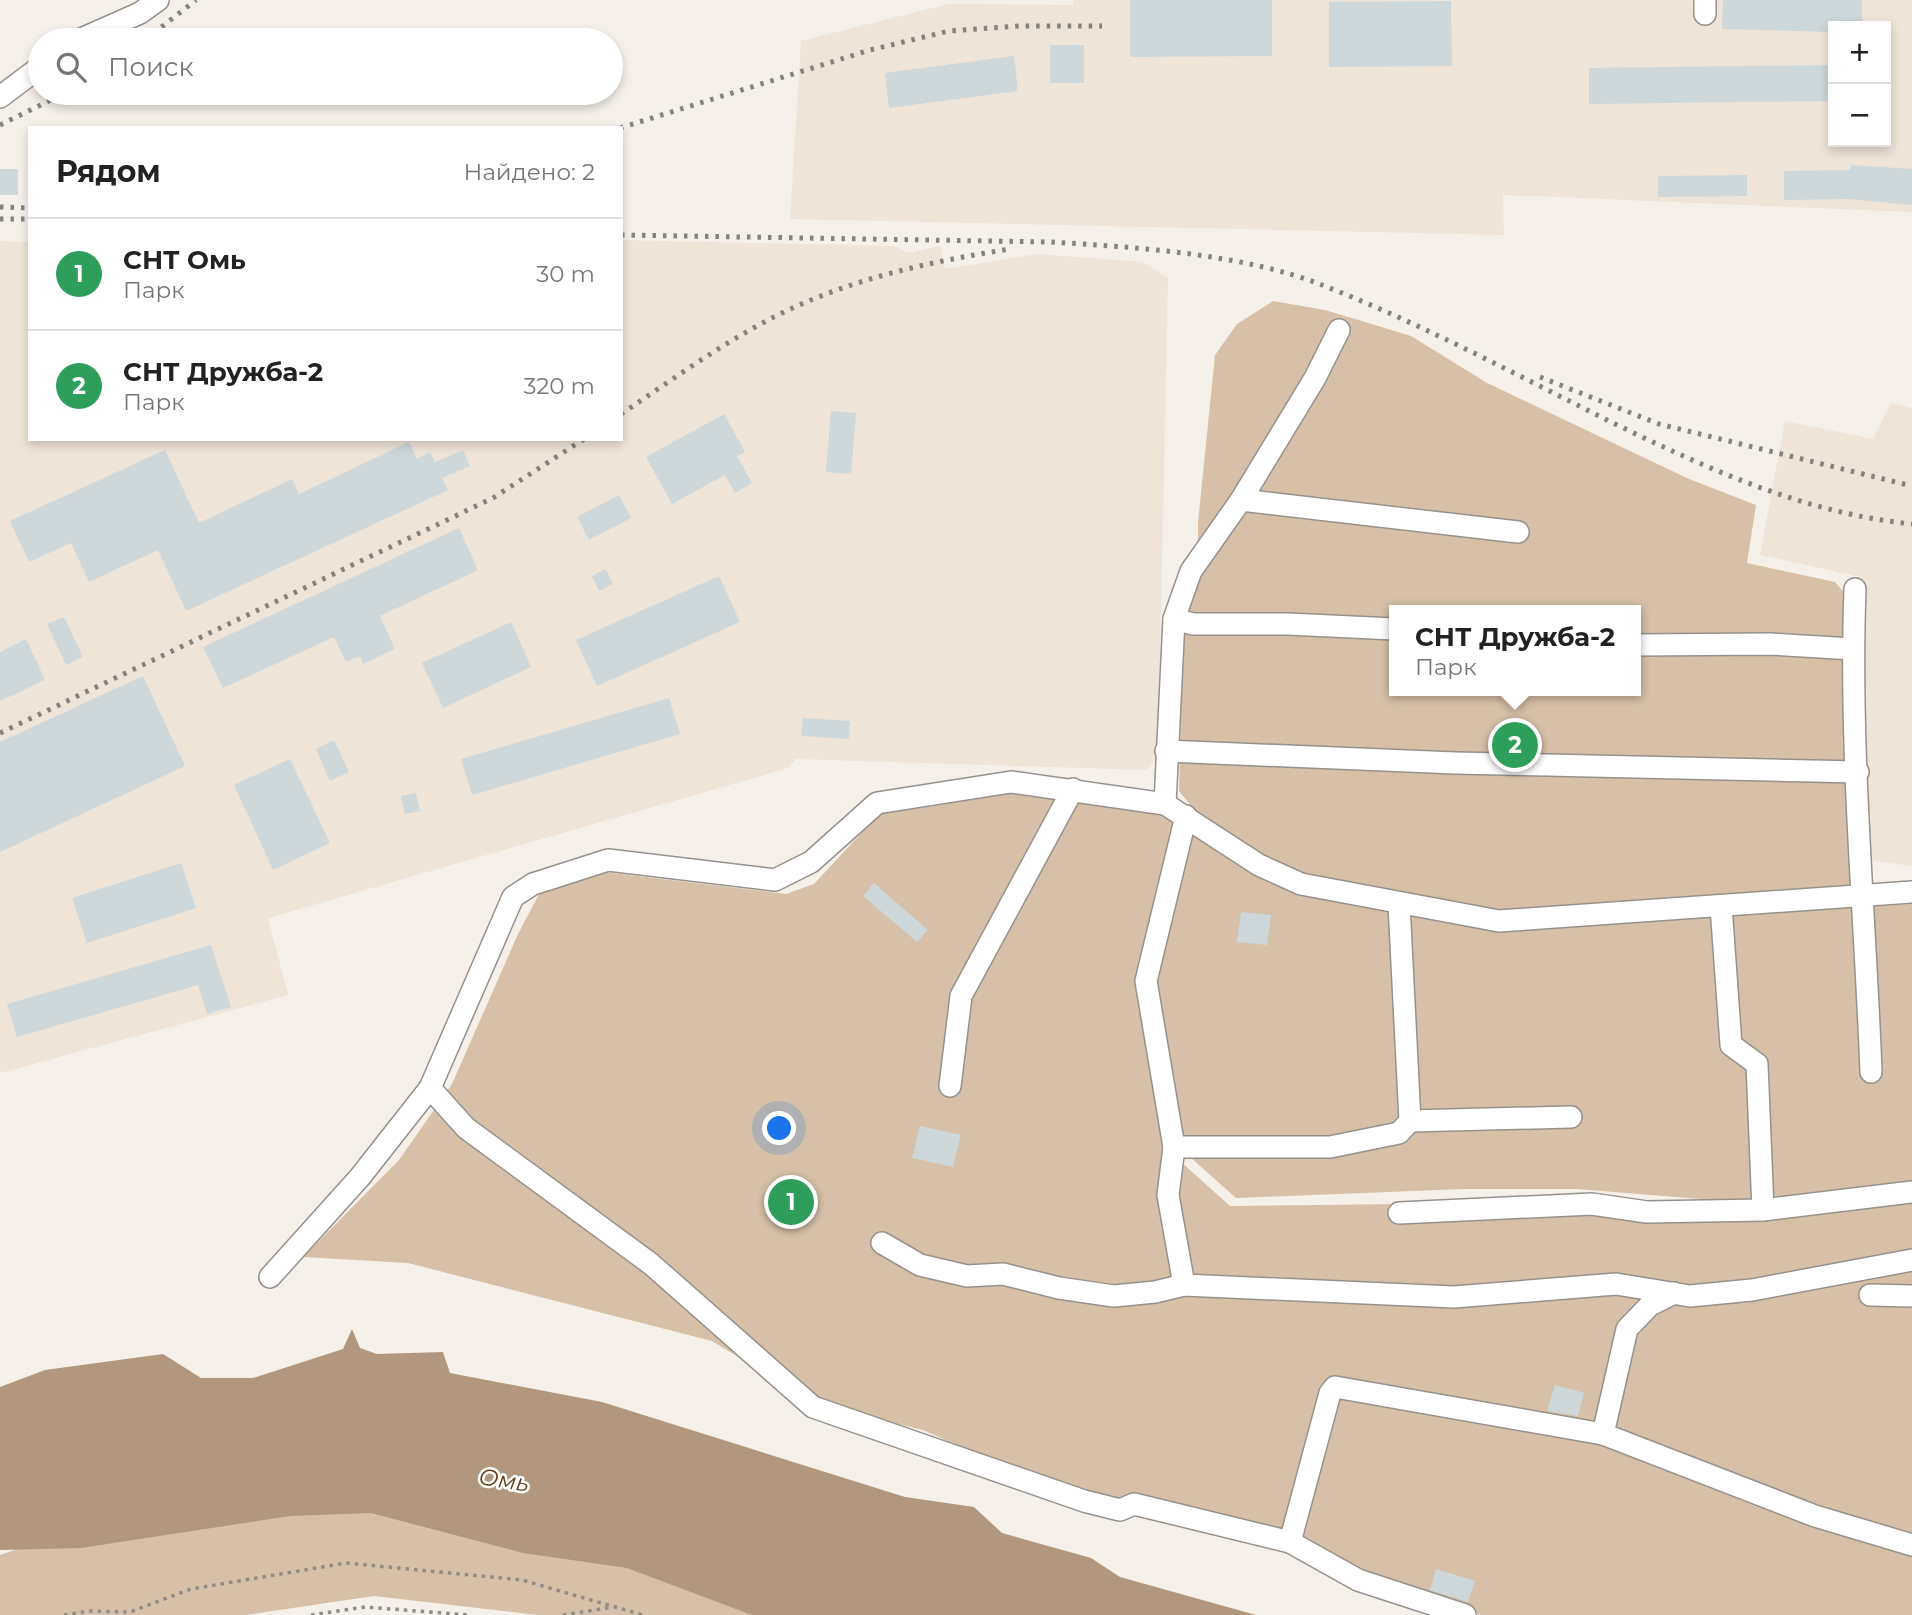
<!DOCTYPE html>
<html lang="ru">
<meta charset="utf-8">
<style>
:root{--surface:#fff;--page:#f2f2f2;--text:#222;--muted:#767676;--line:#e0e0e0;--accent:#0f766e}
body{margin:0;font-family:Montserrat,sans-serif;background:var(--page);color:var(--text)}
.controls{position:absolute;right:21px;top:21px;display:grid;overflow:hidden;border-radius:0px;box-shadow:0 4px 10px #0003}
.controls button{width:63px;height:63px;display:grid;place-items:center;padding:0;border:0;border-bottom:2px solid var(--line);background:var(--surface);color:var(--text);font:35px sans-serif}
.you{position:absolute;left:780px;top:1129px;width:24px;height:24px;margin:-18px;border:5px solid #fff;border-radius:50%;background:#1a73e8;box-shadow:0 0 0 10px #1a73e833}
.badge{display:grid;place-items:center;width:46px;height:46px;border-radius:50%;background:var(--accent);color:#fff;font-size:23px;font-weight:700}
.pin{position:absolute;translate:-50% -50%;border:4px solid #fff;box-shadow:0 2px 7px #0006}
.popup{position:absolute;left:1389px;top:605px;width:252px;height:91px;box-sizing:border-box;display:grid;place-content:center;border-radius:0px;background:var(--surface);filter:drop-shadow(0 2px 5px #0005);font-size:23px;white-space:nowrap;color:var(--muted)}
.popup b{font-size:26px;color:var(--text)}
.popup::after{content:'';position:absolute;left:50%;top:100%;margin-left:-14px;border:14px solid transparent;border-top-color:var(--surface)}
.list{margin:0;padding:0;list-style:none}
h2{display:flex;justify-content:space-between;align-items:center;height:91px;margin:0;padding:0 28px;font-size:30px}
h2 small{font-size:23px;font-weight:400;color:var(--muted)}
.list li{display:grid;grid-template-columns:46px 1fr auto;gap:21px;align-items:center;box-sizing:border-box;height:112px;padding:0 28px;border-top:2px solid var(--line)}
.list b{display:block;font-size:26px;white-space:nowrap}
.list p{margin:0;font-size:23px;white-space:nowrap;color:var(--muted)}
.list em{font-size:23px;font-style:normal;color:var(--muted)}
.icon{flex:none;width:38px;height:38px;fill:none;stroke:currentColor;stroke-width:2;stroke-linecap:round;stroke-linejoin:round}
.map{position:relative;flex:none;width:1912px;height:1615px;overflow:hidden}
.search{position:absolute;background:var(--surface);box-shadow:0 4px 10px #0003;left:28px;top:28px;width:595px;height:77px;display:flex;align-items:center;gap:18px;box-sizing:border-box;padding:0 24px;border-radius:38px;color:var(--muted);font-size:26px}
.panel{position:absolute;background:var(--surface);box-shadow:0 4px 10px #0003;left:28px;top:126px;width:595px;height:315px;border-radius:0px}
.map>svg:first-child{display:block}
.built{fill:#efe4d8;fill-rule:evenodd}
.green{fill:#d6c0a7;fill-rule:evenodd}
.water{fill:#b0977d}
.building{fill:#ced7da}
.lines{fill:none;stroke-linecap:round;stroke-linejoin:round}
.minor-casing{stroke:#96918c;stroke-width:24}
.path{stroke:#908c88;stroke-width:3.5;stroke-dasharray:3.5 5;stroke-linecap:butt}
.minor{stroke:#fff;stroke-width:21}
.rail{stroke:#86827e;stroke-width:5;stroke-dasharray:3.5 7;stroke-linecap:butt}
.labels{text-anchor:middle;stroke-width:5;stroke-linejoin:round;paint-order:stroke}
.water-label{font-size:23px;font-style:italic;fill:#613d0f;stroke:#fff}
</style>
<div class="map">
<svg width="1912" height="1615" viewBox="0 0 1912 1615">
<rect width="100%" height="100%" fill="#f6f0ea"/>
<!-- built -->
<g class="built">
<path d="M1073 0H1912V212L1503 195 1504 235 790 219 801 41 948 4 1073 5ZM1833 26H1886V142H1833Z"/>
<path d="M621 240 894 246 908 253 940 246 945 269 1036 254 1143 262 1168 278 1158 751 1153 762 1146 770 796 759 788 768 268 918 288 995 0 1073V241L30 242V439H621Z"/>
<path d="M1891 403 1912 408V866L1867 860 1860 577 1760 555 1785 421 1873 439Z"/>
</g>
<!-- green -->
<g class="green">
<path d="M1273 301 1325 310 1411 336 1487 383 1689 479 1756 505 1747 563 1835 582 1847 596 1853 908 1912 904V1185L1787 1206 1577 1189H1463L1236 1198 1181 1149 1151 977 1192 832V807L1179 791 1183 633 1198 580V523L1215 355 1237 324ZM1394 610H1636V691H1394Z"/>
<path d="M1011 790 1162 813 1179 824 1141 981 1171 1153 1230 1206 1402 1204 1652 1208 1912 1201V1615H1481L1276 1548 1059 1490 923 1430 818 1405 712 1341 408 1263 303 1257 399 1160 452 1084 518 934 539 894 603 872 786 894 814 884 879 814 941 805Z"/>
<path d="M355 1502 585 1545 783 1615H537L374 1596 246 1615H0V1555L56 1535Z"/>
</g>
<!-- water -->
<path class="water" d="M352 1329 360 1348 377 1354 443 1352 450 1373 602 1402 905 1497 974 1507 1002 1533 1091 1558 1120 1577 1256 1615H752L627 1568 523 1553 371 1513 290 1516 81 1548 0 1550V1387L45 1370 163 1354 201 1378H253L343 1349Z"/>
<!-- building -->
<g class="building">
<path d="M1130 0H1272V56L1130 57Z"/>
<path d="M1723 0H1862V26H1833V32L1722 29Z"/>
<path d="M1451 1 1452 66 1329 67V2Z"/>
<rect x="1050" y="45" width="34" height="38"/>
<path d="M1014 56 1018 91 889 108 885 73Z"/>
<path d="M1828 65V101L1589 104V68Z"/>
<path d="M1851 165 1912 169V205L1849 199 1784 200V171L1850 170Z"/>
<rect x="0" y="169" width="18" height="26"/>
<path d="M1747 175V196L1658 197V176Z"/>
<path d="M831 411 856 413 851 474 826 472Z"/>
<path d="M724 414 745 452 737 456 752 483 735 493 725 475 672 504 646 457Z"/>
<path d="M409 442 417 459 430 452 435 462 463 450 470 466 442 478 448 490 186 611 158 550 89 582 71 543 29 562 10 521 165 450 199 523 292 479 299 494Z"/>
<path d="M619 495 631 518 589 540 577 517Z"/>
<path d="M459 528 478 570 380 616 395 649 363 664 360 656 346 662 334 637 223 688 203 647Z"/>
<path d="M606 569 613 584 599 591 592 576Z"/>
<path d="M719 576 740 622 597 686 576 640Z"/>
<path d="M64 617 83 657 66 665 47 624Z"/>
<path d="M511 622 531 667 443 708 422 663Z"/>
<path d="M26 639 45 680 0 701V652Z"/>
<path d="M143 676 185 766 0 852V742Z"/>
<path d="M669 698 680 734 472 795 461 759Z"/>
<path d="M803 718 850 721 849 739 801 736Z"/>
<path d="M334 740 349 772 330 781 316 749Z"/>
<path d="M290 759 330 843 273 870 234 785Z"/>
<path d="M416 793 420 811 405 814 401 796Z"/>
<path d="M181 863 196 908 87 943 72 898Z"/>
<path d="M874 883 928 930 917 942 863 896Z"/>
<path d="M1241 912 1271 915 1267 945 1237 942Z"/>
<path d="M211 945 231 1007 207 1014 198 985 17 1037 7 1004Z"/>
<path d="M920 1126 961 1135 953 1167 912 1158Z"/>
<path d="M1555 1385 1584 1393 1578 1416 1547 1411Z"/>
<path d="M1436 1569 1475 1581 1468 1602 1430 1590Z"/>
</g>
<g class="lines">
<defs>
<g id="minor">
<path d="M1705 0V14"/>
<path d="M79 40 140 13 158 0"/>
<path d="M0 97 40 67"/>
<path d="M1241 500 1518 532"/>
<path d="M1855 589C1849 750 1865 911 1871 1072"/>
<path d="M1174 619 1193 624H1288L1394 629"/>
<path d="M1636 645 1770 644 1853 649"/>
<path d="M1166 751 1455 763 1858 772"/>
<path d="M1165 804 1174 619 1191 571 1241 500 1315 378 1339 330"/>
<path d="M1912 892 1499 921 1301 884 1259 865 1165 804 1011 782 877 803 811 862 775 880 608 860 533 884 513 897 430 1088 466 1128 651 1264 813 1407 1084 1501 1120 1510 1134 1504 1290 1542 1330 1393 1335 1387 1603 1434 1815 1516 1912 1545"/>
<path d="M1721 906 1731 1045 1757 1064 1763 1210"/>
<path d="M950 1086 961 996 1073 789"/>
<path d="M1410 1121 1571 1117"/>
<path d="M1174 1147H1330L1399 1133 1410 1121 1399 904"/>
<path d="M1399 1213 1592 1204 1647 1212 1763 1210 1912 1192"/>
<path d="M882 1243 920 1265 967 1276 1003 1274 1059 1288 1114 1296 1155 1292 1184 1285 1454 1297 1616 1284 1690 1296 1752 1290 1912 1260"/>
<path d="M270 1277 360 1177 430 1088"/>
<path d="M1184 1285 1168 1195 1174 1147 1146 981 1186 816"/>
<path d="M1870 1295 1912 1296"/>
<path d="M1603 1434 1627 1329 1650 1305 1674 1293"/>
<path d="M1290 1542 1358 1580 1465 1615"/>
</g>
</defs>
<!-- minor casing -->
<use href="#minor" class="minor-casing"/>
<!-- path -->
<g class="path">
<path d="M64 1615 88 1611 130 1612 191 1589 346 1563 522 1580 643 1615"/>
<path d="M311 1615 365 1607 469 1615"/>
<path d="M563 1615 613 1607"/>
</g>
<!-- minor -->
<use href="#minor" class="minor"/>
<!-- rail -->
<g class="rail">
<path d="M145 40 196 0"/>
<path d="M0 125 65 93"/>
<path d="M620 128 870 50 949 31 1019 26H1102"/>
<path d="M0 207 30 208"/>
<path d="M0 219H30"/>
<path d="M621 235 1051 242C1135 247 1244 254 1322 285 1420 323 1515 374 1609 421 1706 468 1803 513 1912 524"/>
<path d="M1540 377 1659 424 1912 486"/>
<path d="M621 414C669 382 718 346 770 319 845 280 927 262 1010 249"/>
<path d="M0 733 493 498 584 439"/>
</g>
</g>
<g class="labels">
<!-- water labels -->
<g class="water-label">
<text transform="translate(504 1480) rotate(9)" y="8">Омь</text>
</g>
</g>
</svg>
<div class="controls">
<button>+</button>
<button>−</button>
</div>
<div class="you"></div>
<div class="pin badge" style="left:791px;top:1202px;background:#2e9e5b">1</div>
<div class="pin badge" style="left:1515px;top:745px;background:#2e9e5b">2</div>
<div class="popup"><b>СНТ Дружба-2</b>Парк</div>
<div class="search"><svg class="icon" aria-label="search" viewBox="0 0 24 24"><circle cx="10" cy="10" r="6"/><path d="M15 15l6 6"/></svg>Поиск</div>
<section class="panel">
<h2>Рядом<small>Найдено: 2</small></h2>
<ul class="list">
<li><span class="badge" style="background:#2e9e5b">1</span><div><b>СНТ Омь</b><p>Парк</p></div><em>30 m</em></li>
<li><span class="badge" style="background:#2e9e5b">2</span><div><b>СНТ Дружба-2</b><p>Парк</p></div><em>320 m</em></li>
</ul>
</section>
</div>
